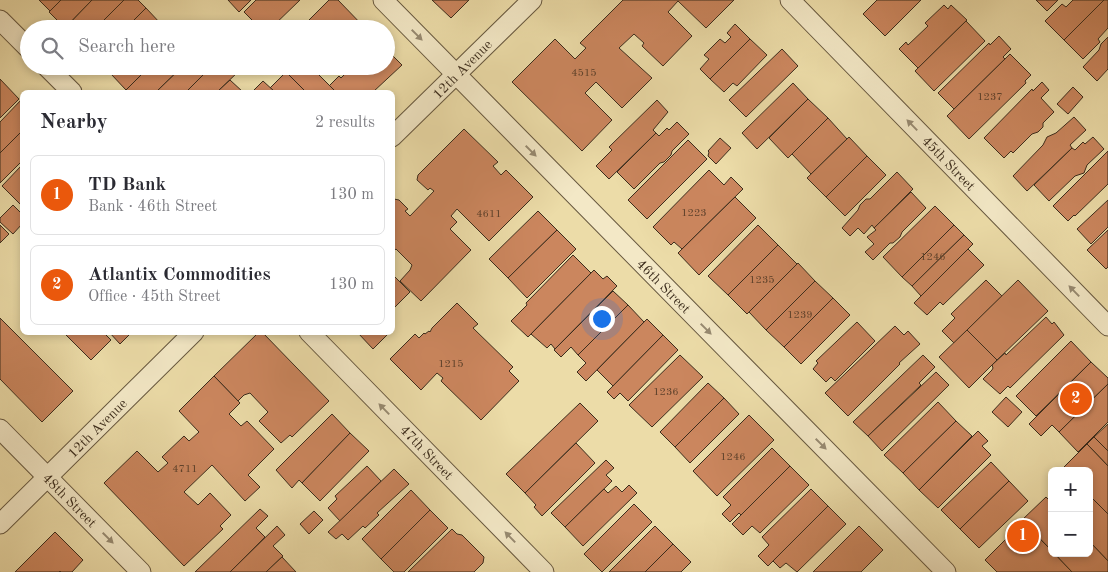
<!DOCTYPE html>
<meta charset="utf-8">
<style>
:root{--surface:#fff;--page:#f7f7f7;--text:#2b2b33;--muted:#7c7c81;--line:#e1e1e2;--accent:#ea580c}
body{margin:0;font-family:"Old Standard TT",serif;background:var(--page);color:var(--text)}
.controls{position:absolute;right:15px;bottom:15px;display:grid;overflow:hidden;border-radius:8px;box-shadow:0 2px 8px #0003}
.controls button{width:45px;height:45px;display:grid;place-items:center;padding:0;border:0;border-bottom:1px solid var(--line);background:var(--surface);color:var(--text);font:25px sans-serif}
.you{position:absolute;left:601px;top:318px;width:18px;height:18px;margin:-12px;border:4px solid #fff;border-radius:50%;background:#1a73e8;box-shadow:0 0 0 8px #1a73e833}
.badge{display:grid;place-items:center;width:32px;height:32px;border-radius:50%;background:var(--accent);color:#fff;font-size:16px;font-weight:700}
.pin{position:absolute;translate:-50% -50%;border:2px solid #fff;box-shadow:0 1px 5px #0006}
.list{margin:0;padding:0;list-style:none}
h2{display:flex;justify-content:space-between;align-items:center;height:65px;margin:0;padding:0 20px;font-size:21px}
h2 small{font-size:16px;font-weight:400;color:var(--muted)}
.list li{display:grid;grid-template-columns:32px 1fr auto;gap:15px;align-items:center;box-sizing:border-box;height:80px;margin:0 10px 10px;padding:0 10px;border:1px solid var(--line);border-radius:8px}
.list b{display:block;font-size:19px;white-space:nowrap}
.list p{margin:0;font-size:16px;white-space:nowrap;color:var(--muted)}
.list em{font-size:16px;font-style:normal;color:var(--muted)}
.icon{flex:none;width:28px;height:28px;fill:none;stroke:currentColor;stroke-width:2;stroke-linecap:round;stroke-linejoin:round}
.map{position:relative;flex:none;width:1108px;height:572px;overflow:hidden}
.search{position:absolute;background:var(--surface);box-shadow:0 2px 8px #0003;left:20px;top:20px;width:375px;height:55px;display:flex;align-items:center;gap:12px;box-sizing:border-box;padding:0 18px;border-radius:28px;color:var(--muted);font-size:19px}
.panel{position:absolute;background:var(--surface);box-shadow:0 2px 8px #0003;left:20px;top:90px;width:375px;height:245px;border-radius:8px}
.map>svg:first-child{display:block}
.building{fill:#cb865e;stroke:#3b2c1c}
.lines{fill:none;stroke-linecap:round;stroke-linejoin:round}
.street-casing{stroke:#67583f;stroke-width:21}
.street{stroke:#f3e8c6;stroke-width:19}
.oneway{fill:#978a71}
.labels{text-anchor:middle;stroke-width:4;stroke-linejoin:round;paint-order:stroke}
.number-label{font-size:11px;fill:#5f422c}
.street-label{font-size:14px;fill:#3b2c1c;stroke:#f3e8c6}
</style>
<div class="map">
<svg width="1108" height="572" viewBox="0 0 1108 572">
<rect width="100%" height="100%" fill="#ecdca8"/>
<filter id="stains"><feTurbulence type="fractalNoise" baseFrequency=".004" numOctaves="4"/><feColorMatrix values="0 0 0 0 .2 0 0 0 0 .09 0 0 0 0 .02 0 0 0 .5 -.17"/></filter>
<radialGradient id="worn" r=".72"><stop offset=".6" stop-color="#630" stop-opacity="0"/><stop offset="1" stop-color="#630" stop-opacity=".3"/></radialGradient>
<!-- building -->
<g class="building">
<path d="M39 0H61L50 11Z"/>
<path d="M61 0H92L65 28 49 12Z"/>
<path d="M92 0H124L95 29H66L65 28Z"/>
<path d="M124 0H138L146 8 125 29H95Z"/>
<path d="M228 0H251L239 12Z"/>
<path d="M256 0H300L270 29H261L244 12Z"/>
<path d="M329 0H338L366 29H300Z"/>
<path d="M432 0H469L451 18Z"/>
<path d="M623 0H734L706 28 678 1 668 12 692 36 663 66 642 46 644 43 634 34 619 48 652 78 622 108 596 82 585 93 612 120 582 151 512 82 555 39 575 59 586 48 580 43Z"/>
<path d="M877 0H921L885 36 863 14Z"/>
<path d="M1036 0H1058L1047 11Z"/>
<path d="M1073 0H1104L1064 40 1045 21 1062 4 1066 7Z"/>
<path d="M1104 0H1108V28L1098 39 1100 42 1083 59 1064 40Z"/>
<path d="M944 5 948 9 951 5 967 20 918 68 899 49 906 42 908 45 928 26 925 23Z"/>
<path d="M146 8 161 24 156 29H125Z"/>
<path d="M966 21 985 41 934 91 915 71Z"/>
<path d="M735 24 750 39 710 79 700 69 709 59 704 55 720 39 725 43 731 37 727 33Z"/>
<path d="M999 36 1011 49 1003 57 1005 59 954 109 938 93 989 43 990 45Z"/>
<path d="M1108 37V69L1097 81 1083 67 1099 50 1101 44Z"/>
<path d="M750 39 767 55 737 86 733 83 724 92 710 79Z"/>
<path d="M386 49 402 65 373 92H336L329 86 339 76 341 78 350 69 347 66H386Z"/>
<path d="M782 49 798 66 746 117 729 100Z"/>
<path d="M1010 54 1031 75 1025 81 1026 83 969 139 947 116Z"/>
<path d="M118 66H150L126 90 111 74Z"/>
<path d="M150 66H183L156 92H129L126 90Z"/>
<path d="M183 66H212L186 92H156Z"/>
<path d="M212 66H234L239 71 217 92H186Z"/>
<path d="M292 66H310L336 92H306L286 72Z"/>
<path d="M286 72 306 92H275L270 88Z"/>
<path d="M0 79 19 99 0 118Z"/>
<path d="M230 80 243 92H217Z"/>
<path d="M263 81 275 92H252Z"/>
<path d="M1042 82 1049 90 1041 98 1054 112 1043 123V127L1038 132 1032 134 1013 153 1011 151 1004 158 984 138 1032 89 1033 91Z"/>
<path d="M793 83 808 99 757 149 742 133Z"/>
<path d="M1073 87 1083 97 1068 114 1057 104Z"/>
<path d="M22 99V131L0 153V122Z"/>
<path d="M808 99 828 118 788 158 769 138Z"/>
<path d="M657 100 668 112 653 130 656 133 609 179 596 166 612 150 609 147Z"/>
<path d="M1074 117 1086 130 1070 145 1072 148 1027 191 1013 176 1043 145 1047 137 1056 133Z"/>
<path d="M828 118 847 139 811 174 792 154Z"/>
<path d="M677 122 689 134 672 151 671 155 664 162 660 163 634 189 617 172 656 133 659 136 667 128 669 130Z"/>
<path d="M464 129 498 162 493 166 501 175 506 170 533 197 489 241 457 209 451 216 457 222 450 229 471 250 421 301 400 281 410 270 412 265 396 249 392 252V201L394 199 399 200 408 209 405 211 410 216 434 191 430 188 428 190 417 180 418 175Z"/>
<path d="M22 131V161L0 183V153Z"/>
<path d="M849 137 867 156 826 197 807 178Z"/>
<path d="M1093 137 1104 149 1087 165 1084 173 1075 176 1049 201 1034 185 1072 148 1075 150 1083 142 1085 144Z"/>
<path d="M720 138 731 148 716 164 708 156 709 152 708 151Z"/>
<path d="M688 140 707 159 647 219 628 200Z"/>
<path d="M1108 151V184L1075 216 1074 215 1068 221 1053 206Z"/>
<path d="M867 156 886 175 845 216 826 197Z"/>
<path d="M22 165V206L2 186Z"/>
<path d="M709 170 724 185 731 177 743 189 682 249 674 242 671 245 653 227Z"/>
<path d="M897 172 913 189 874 228 872 225 864 234 858 228 850 236 842 228 858 210 860 205 866 199H870Z"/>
<path d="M911 192 926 208 902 232 900 237 893 243H890L873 260 865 252 874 244 867 237 876 230 874 228Z"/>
<path d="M735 197 756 218 699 275 678 253Z"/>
<path d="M1108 200V227L1091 244 1077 229Z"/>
<path d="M13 205 22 214V224L13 234 0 222V218Z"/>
<path d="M935 206 954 225 902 277 883 257Z"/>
<path d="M538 211 557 230 508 278 489 259Z"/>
<path d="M0 225 9 234 0 243Z"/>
<path d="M758 225 778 245 728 295 708 276Z"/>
<path d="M954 225 964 235 912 286 902 277Z"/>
<path d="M557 230 576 249 527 298 508 278Z"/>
<path d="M1108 230V267L1106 269 1087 250Z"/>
<path d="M964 235 973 244 921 296 912 286Z"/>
<path d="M778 245 797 264 747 314 728 295Z"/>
<path d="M968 249 984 265 943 305 940 302 927 315 914 303Z"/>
<path d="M573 255 591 273 528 337 511 321 527 305 526 303Z"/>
<path d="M798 263 815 281 766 330 749 312Z"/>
<path d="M594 270 603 279 607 276 617 286 555 349 551 344 547 348 531 334Z"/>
<path d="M392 274 410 292 392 310Z"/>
<path d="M986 280 1002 296 954 343 942 331 955 318 951 314Z"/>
<path d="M1018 280 1048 311 997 360 967 330Z"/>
<path d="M815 281 833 298 784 347 766 330Z"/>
<path d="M613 291 628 305 578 355 571 347 561 357 554 350Z"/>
<path d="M833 298 850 315 801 364 784 347Z"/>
<path d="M457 303 478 324 473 328 513 367 509 371 519 381 481 420 441 381 443 378 437 373 421 390 390 359 415 334 419 338 424 333 425 334 429 331 430 332 432 328Z"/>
<path d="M628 305 644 322 586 381 577 372 586 363 578 355Z"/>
<path d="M1046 317 1052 324 1054 322 1064 335 1010 388 1008 386 1000 394 983 379 992 370 993 368 992 365 1005 353 1006 355Z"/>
<path d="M0 318 73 391 42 422 0 379Z"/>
<path d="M647 319 663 335 613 386 597 370Z"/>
<path d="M857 322 875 341 835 381 831 377 826 382 813 369 818 363 816 361Z"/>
<path d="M895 326 904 335 908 331 920 344 899 363 900 364 848 416 825 393Z"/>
<path d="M967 330 997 360 969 388 939 357Z"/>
<path d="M63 332H103L111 340 91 360Z"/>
<path d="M109 332H132L120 344Z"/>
<path d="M259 332H262L329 401 292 437 290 435 281 443 259 421 268 412 250 393 244 395 238 401 214 376Z"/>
<path d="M353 332H390L373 349 358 333 356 335Z"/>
<path d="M663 335 678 350 628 401 620 393 614 399 607 392Z"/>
<path d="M1071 341 1091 362 1036 416 1016 396Z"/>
<path d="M680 355 703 377 652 427 629 405Z"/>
<path d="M923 355 935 367 919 383 921 385 868 436 853 422Z"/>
<path d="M1091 362 1108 378V384L1059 432 1052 425 1041 436 1029 424Z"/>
<path d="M936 372 949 385 882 451 868 436Z"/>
<path d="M214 376 240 403 229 414 241 426 247 421 274 449 248 475 260 487 245 501 212 465 184 492 198 505 210 493 231 515 220 526 223 529 184 566 104 483 137 451 158 472 168 463 162 457 184 436 189 441 199 432 179 411Z"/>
<path d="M708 383 724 398 675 447 660 432Z"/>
<path d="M1108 384V422L1078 452 1059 432Z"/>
<path d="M1006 397 1022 412 1008 427 992 412Z"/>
<path d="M724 398 739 414 690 463 675 447Z"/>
<path d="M938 402 956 421 903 473 884 455Z"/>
<path d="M580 403 598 421 525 493 506 474Z"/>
<path d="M332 414 350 433 302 483 299 480 292 488 276 470Z"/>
<path d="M749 415 774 440 717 496 693 471Z"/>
<path d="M956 421 972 436 919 490 903 473Z"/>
<path d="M1108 424V451L1094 437Z"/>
<path d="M978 431 988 441 982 446 991 455 938 508 919 490Z"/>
<path d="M350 433 369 451 320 501 302 483Z"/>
<path d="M1094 437 1108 451V466L1087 444Z"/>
<path d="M576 443 595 463 542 516 534 507 536 505 525 493Z"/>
<path d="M1087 444 1108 466V514L1089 495V471H1066L1063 468Z"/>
<path d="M772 448 790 466 741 515 739 513 730 522 722 514 731 505 723 497Z"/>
<path d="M606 460 614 468 606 475 612 481 565 527 551 513Z"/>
<path d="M991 462 1009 481 960 529 941 510Z"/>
<path d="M367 466 381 481 340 521 328 508 337 499 335 496Z"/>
<path d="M790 466 809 485 760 533 752 526 743 535 732 524Z"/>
<path d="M394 469 409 484 377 513 379 515 365 528 363 526 348 540 342 534 336 539 328 532Z"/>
<path d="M1009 481 1028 501 979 548 960 529Z"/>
<path d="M629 485 637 493 583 546 565 527 604 489 608 493 616 486 622 492Z"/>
<path d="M811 489 828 506 768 566 758 556 769 545 762 537Z"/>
<path d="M411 490 430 510 381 559 362 539Z"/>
<path d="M1089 495 1108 514V561L1089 541Z"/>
<path d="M1046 497 1052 503V551L1022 520Z"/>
<path d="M634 504 652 522 602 572 584 554Z"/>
<path d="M828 506 846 524 797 572 786 563 780 568 773 561Z"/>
<path d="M260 509 268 516 256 528 265 537 230 572H195Z"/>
<path d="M430 510 448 528 404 572H394L381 559Z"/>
<path d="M314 511 323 520 309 534 300 524Z"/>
<path d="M1023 522 1052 551V553H1054L1072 572H997L985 560Z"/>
<path d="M277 526 285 535 273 546 283 556 266 572H230Z"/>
<path d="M655 526 673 544 645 572H609Z"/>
<path d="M859 526 883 550 861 572H813Z"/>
<path d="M452 529 457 534 462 535 484 557 483 563 474 572H408Z"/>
<path d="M55 532 83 560 72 572H61L60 571 59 572H15Z"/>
<path d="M1089 541 1108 561V572H1072L1054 553H1089Z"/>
<path d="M673 544 691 562 681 572H645Z"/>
<path d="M282 557 296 572H266Z"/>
</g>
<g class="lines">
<defs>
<g id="street">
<path d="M383 0 946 572"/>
<path d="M790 0 1108 326"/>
<path d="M0 20 29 49"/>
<path d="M46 66 72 92"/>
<path d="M392 137 532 0"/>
<path d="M309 332 544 572"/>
<path d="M0 429 141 572"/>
<path d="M0 524 194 332"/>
</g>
</defs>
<!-- street casing -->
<use href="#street" class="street-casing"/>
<!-- street -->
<use href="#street" class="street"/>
</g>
<!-- one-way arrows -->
<defs><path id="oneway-solid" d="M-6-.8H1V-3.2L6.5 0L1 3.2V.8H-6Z" transform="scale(1.25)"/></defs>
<g class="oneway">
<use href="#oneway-solid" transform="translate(417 35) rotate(45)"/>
<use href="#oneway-solid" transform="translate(912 125) rotate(-134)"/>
<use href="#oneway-solid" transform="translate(531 151) rotate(45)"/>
<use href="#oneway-solid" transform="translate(1074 291) rotate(-134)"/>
<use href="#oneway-solid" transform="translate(706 329) rotate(45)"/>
<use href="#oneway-solid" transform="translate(384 409) rotate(-134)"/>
<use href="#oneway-solid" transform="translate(821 444) rotate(45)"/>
<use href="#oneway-solid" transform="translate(510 537) rotate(-134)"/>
<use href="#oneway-solid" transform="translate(108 538) rotate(45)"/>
</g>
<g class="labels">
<!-- number labels -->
<g class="number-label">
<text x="584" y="76">4515</text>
<text x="990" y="100">1237</text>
<text x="694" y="216">1223</text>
<text x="489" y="217">4611</text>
<text x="933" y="260">1246</text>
<text x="762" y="283">1235</text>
<text x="800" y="318">1239</text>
<text x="451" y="367">1215</text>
<text x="666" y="395">1236</text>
<text x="733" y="460">1246</text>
<text x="185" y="472">4711</text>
</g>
<!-- street labels -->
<g class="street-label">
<text transform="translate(462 69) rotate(-45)" y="5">12th Avenue</text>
<text transform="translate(949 163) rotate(46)" y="5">45th Street</text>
<text transform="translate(664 286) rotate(45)" y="5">46th Street</text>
<text transform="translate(97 428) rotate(-45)" y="5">12th Avenue</text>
<text transform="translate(427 452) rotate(46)" y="5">47th Street</text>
<text transform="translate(70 500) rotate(45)" y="5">48th Street</text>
</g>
</g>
<rect width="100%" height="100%" filter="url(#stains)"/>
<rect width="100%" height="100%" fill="url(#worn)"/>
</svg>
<div class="controls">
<button>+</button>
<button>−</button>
</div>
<div class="you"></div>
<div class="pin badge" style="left:1023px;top:536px">1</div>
<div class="pin badge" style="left:1076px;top:399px">2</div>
<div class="search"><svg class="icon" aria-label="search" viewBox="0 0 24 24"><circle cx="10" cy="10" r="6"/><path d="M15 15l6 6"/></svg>Search here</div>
<section class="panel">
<h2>Nearby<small>2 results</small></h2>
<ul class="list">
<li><span class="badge">1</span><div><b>TD Bank</b><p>Bank · 46th Street</p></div><em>130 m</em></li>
<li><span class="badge">2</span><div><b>Atlantix Commodities</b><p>Office · 45th Street</p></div><em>130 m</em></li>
</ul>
</section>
</div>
